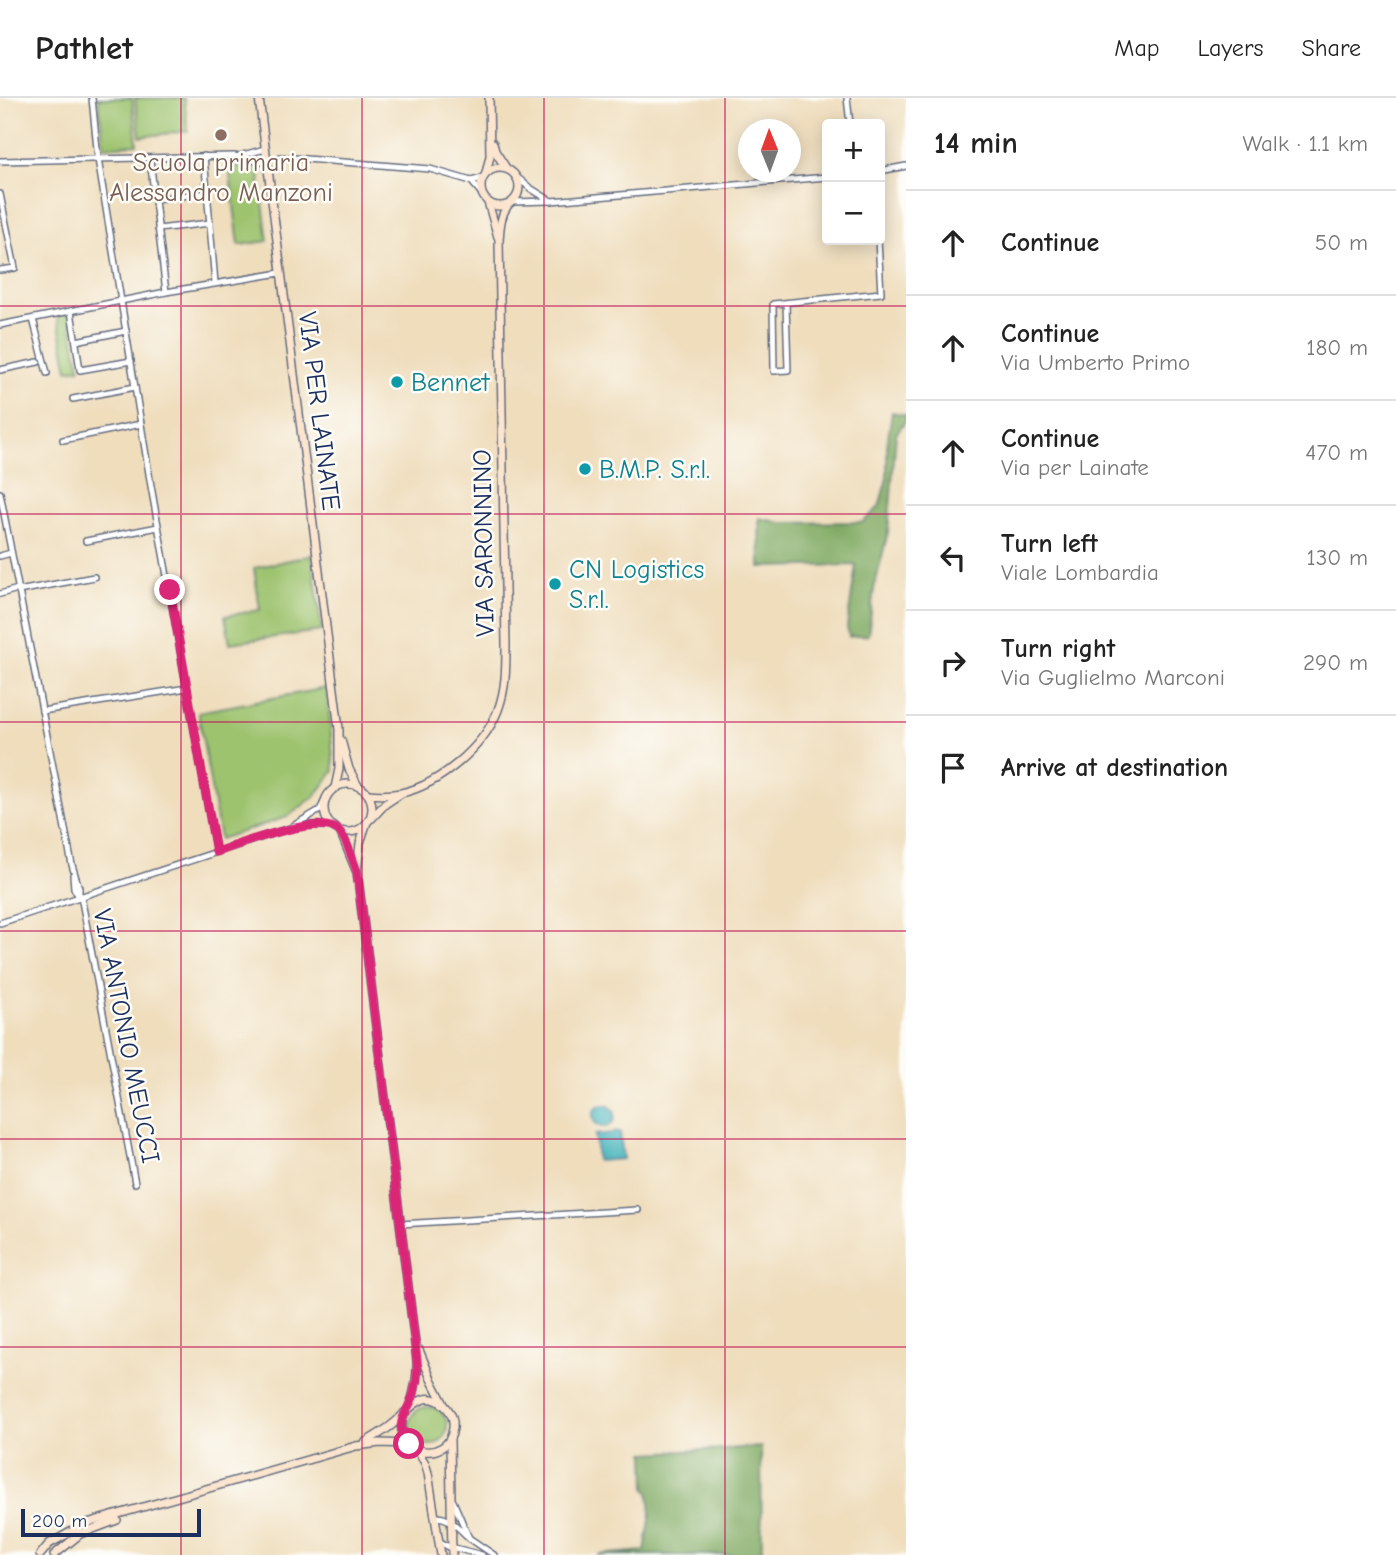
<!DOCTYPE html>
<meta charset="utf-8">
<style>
:root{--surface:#fff;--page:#f2f2f2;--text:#222;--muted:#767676;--line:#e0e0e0}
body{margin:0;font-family:"Comic Neue",sans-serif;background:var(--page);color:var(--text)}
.controls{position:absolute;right:21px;top:21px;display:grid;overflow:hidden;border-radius:7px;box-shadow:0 4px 18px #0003}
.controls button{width:63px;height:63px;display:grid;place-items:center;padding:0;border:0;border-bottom:2px solid var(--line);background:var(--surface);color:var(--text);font:35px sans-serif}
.compass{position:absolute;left:738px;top:21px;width:63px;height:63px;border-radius:50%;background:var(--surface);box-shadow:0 4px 18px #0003;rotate:359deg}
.scale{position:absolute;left:21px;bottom:18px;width:180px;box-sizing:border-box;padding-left:7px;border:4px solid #1b2f5e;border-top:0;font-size:19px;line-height:24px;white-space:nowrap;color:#1b2f5e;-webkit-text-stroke:5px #fdfcf7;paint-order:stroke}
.stop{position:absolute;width:21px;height:21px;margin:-16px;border:5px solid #db2777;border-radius:50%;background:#fff}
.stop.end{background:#db2777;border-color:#fff;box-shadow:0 2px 7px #0008}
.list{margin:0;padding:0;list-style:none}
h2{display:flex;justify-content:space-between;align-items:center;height:91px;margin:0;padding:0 28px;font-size:30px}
h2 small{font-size:23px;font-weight:400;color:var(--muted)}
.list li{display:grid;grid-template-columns:46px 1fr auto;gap:21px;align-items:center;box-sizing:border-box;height:105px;padding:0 28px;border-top:2px solid var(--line)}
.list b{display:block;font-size:26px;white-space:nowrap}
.list p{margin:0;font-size:23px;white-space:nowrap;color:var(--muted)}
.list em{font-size:23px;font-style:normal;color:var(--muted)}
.icon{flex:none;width:38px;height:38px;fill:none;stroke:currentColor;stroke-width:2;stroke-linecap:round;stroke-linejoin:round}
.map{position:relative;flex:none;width:906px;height:1457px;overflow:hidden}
header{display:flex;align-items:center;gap:42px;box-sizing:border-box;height:98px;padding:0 35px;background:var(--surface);border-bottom:2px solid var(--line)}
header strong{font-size:33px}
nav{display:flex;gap:38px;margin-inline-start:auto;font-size:24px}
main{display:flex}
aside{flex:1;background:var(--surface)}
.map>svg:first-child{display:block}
.green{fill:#9dc36e;stroke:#5c7966;stroke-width:2}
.forest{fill:#7ea961;stroke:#4c6c60;stroke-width:2}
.water{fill:#44b4bb;stroke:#30728c;stroke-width:2}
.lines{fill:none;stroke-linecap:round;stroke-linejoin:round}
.street-casing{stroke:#656c7f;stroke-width:8}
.secondary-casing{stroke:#656c7f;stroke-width:10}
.street{stroke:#fff;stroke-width:5}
.secondary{stroke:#fce5cf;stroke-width:7}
.route{stroke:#db2777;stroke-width:9}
.grid{fill:none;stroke:#c2185b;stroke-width:2;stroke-opacity:0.55}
.education-dot{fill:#8d6e63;stroke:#fdfcf7;stroke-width:2.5}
.culture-dot{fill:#0f9aa8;stroke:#fdfcf7;stroke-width:2.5}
.labels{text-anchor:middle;stroke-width:5;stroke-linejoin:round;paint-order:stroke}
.education-label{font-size:26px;fill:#785e54;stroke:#fdfcf7}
.culture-label{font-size:26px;fill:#0d838f;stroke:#fdfcf7;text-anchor:start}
.street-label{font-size:26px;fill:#1b2f5e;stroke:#fdfcf7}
</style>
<header>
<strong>Pathlet</strong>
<nav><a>Map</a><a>Layers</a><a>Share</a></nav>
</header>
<main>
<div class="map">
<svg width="906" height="1457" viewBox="0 0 906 1457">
<rect width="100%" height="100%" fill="#fdfcf7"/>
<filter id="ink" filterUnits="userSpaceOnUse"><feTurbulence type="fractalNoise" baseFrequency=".0143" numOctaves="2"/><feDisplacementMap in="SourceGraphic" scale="14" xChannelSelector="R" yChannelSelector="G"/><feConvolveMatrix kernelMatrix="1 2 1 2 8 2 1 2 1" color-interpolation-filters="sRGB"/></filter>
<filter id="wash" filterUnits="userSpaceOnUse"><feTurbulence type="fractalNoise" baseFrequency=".00686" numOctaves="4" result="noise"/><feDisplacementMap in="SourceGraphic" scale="28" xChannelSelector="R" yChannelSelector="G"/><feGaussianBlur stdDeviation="1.57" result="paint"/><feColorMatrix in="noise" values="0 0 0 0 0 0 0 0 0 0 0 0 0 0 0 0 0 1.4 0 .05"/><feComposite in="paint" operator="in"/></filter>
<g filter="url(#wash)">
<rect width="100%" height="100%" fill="#efddbc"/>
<!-- green -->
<g class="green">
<path d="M98 0H132L137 46 104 49Z"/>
<path d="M135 0H184L188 33 140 39Z"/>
<path d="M258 67 268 143 239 147 229 69Z"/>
<path d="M69 215 80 270 68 272 57 217Z"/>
<path d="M312 457 322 533 230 545 225 518 260 512 254 470Z"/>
<path d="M327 590 334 673 315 698 287 719 220 741 198 614Z"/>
<circle cx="428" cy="1328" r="19"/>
</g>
<!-- forest -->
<g class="forest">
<path d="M892 314 906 317V322L896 336 888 434 874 491 868 537 849 539 847 529 856 467 760 469 759 420 782 425 863 424 879 409 887 380V346Z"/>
<path d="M761 1349 762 1457H598L645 1453 651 1416 649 1394 646 1391 645 1355Z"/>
</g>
<!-- water -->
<g class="water">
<circle cx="604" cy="1018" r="11"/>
<path d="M620 1034 623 1061 597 1063 595 1037Z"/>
</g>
</g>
<g filter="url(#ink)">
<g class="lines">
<defs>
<g id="street">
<path d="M92 0 98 61 151 388 216 754"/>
<path d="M847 0 850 26"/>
<path d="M204 58 215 185"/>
<path d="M239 58 265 51"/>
<path d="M281 59 430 71 471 83 483 80"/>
<path d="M150 61 166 194"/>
<path d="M0 63 234 58 267 65"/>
<path d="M880 73 906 68"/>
<path d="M518 80 530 90 551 103"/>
<path d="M471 83 482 96"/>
<path d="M0 96 15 170 0 172"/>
<path d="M155 101 207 95"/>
<path d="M512 104 551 103 827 79"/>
<path d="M158 131 210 125"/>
<path d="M786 205 788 272 774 273 773 206 881 195 878 142"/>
<path d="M71 213 80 272 131 263"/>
<path d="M33 221 47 275"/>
<path d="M0 227 166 194 280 175"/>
<path d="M76 243 126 233"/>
<path d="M0 272 38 264"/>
<path d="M73 301 135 289"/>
<path d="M63 342 141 326"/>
<path d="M0 395 72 767 79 790V799"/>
<path d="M86 443 158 429"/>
<path d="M0 458 11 455"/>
<path d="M18 493 94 479"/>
<path d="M0 496 18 491"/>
<path d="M42 613 187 590"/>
<path d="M293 728 320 712 326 700"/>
<path d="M73 777 74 790 79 799"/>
<path d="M81 798 135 1085"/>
<path d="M0 825 290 730 314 727 331 728"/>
<path d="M400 1126 638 1112"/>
<path d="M453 1403 469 1440 494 1457"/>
<path d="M435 1419C449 1418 457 1429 467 1438"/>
<path d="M439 1443 447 1448 482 1457"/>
</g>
<g id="secondary">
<path d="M259 0 339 631V671L335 690"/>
<path d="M493 45 495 53 506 70"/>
<circle cx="500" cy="89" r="19"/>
<path d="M486 75 490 58 489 0"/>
<path d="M488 104 498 139"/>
<path d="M341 642 349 671 358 688"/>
<circle cx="348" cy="710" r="24"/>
<path d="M368 696C379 697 390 697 401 695 439 687 484 649 498 612 506 591 506 570 506 547L499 143C500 130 500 118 508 107"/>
<path d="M372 720 385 706 400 696"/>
<path d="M366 727 360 745 357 773 417 1262C418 1278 415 1292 410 1308"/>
<path d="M340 733 356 772"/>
<path d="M419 1252 432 1283 445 1308"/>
<path d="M450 1342 452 1457"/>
<path d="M366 1344C375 1338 385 1333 393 1326 409 1313 424 1286 447 1310 452 1316 454 1323 453 1330 449 1368 389 1357 404 1315"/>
<path d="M417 1352 425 1365 428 1375 441 1457"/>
<path d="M40 1457 49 1446 87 1425 356 1348 380 1345 409 1346"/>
<path d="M54 1457 80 1436 117 1422"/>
</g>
</defs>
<!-- street casing -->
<use href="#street" class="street-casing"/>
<!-- secondary casing -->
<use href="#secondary" class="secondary-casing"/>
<!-- street -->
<use href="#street" class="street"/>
<!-- secondary -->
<use href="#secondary" class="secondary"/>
</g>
</g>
<g class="lines" filter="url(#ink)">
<!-- route -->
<path class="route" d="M170 492 216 754C240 746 319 715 339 733 346 739 353 763 357 773L417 1262C418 1273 417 1284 414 1295 408 1316 392 1324 409 1346"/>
</g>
<!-- grid -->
<path class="grid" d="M181 0V1457M362 0V1457M544 0V1457M725 0V1457M0 208H906M0 416H906M0 624H906M0 833H906M0 1041H906M0 1249H906"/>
<!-- markers -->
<circle class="education-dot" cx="221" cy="37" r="7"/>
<g class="culture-dot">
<circle cx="397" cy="284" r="7"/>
<circle cx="585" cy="371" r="7"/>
<circle cx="555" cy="486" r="7"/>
</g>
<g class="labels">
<!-- education labels -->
<g class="education-label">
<text x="221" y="73">Scuola primaria<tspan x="221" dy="30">Alessandro Manzoni</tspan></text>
</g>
<!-- culture labels -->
<g class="culture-label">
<text x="411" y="293">Bennet</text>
<text x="599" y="380">B.M.P. S.r.l.</text>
<text x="569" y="480">CN Logistics<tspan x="569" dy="30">S.r.l.</tspan></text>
</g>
<!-- street labels -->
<g class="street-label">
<text transform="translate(320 313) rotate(83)" y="9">VIA PER LAINATE</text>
<text transform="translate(483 445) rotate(-91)" y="9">VIA SARONNINO</text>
<text transform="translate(127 938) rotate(79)" y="9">VIA ANTONIO MEUCCI</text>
</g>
</g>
</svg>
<div class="controls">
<button>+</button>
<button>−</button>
</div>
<svg class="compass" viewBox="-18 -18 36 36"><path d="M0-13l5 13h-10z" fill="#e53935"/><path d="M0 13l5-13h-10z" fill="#767676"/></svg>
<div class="scale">200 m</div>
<div class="stop" style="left:409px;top:1346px"></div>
<div class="stop end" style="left:170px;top:492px"></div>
</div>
<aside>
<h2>14 min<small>Walk · 1.1 km</small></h2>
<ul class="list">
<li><svg class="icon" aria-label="ahead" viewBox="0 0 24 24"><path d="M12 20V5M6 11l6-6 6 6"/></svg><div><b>Continue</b></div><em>50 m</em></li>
<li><svg class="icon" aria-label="ahead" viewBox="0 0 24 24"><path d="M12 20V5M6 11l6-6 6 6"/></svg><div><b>Continue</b><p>Via Umberto Primo</p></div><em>180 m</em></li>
<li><svg class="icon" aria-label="ahead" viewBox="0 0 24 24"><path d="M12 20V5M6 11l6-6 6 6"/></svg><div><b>Continue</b><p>Via per Lainate</p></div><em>470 m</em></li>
<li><svg class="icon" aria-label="left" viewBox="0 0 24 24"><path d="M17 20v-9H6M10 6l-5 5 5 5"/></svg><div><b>Turn left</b><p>Viale Lombardia</p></div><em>130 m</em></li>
<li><svg class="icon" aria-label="right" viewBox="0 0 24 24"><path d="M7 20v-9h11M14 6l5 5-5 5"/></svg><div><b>Turn right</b><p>Via Guglielmo Marconi</p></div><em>290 m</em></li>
<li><svg class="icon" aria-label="arrive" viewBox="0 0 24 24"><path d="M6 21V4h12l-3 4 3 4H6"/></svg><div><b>Arrive at destination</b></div></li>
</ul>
</aside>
</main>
